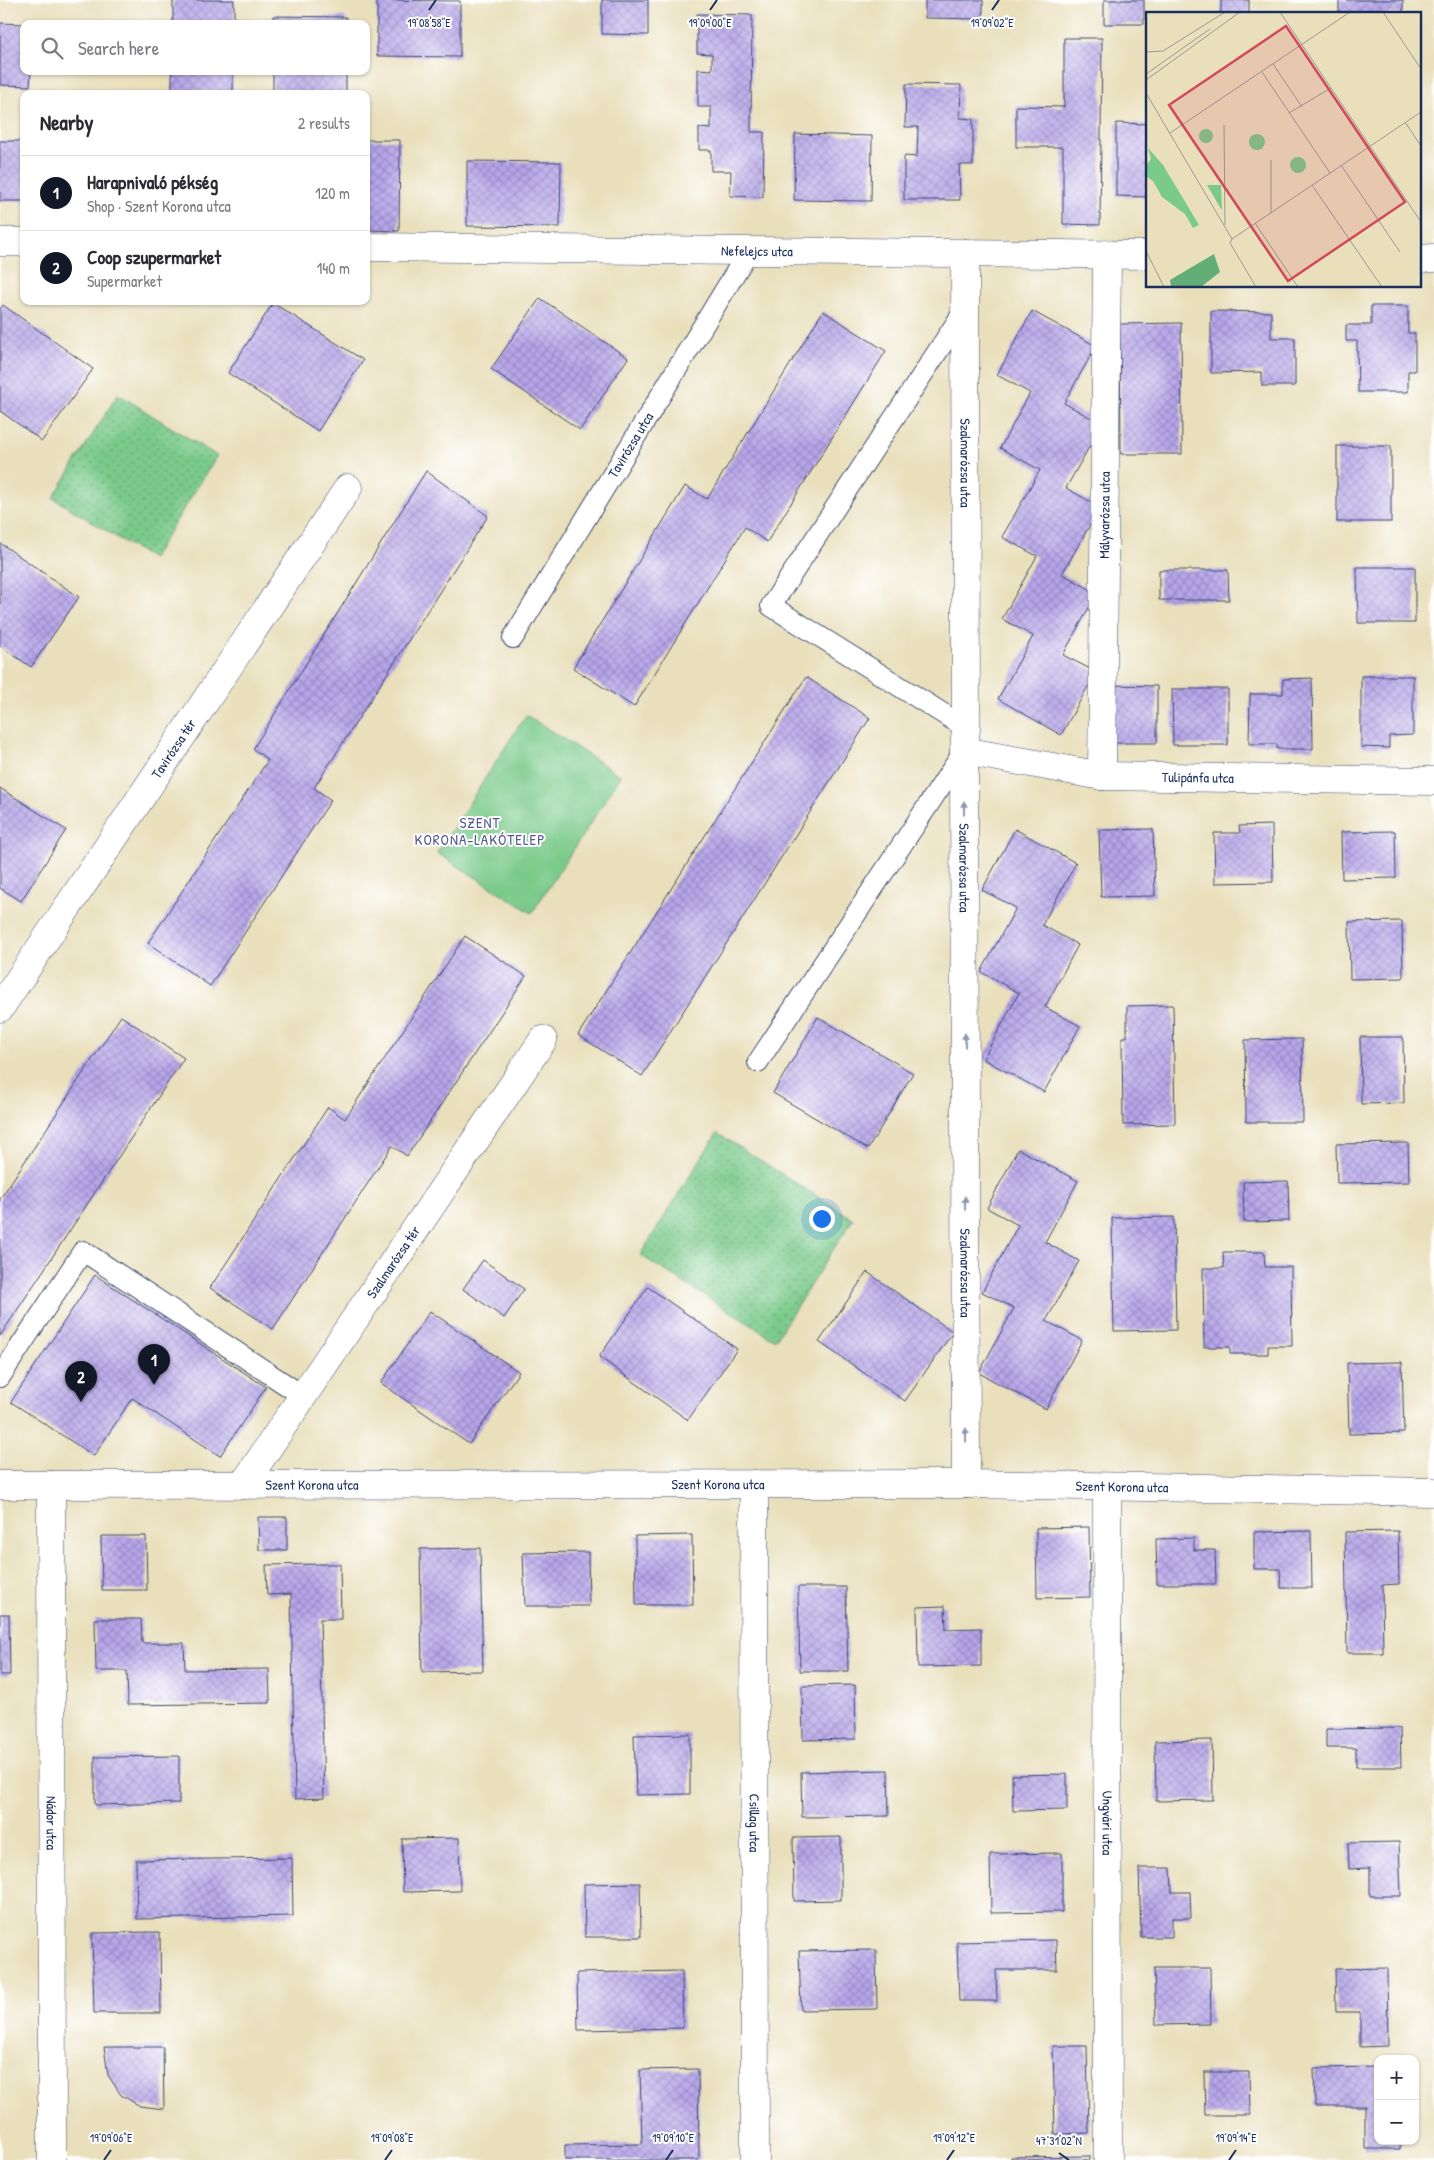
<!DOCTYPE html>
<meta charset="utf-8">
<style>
:root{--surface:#fff;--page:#f7f7f7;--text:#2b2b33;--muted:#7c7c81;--line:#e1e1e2;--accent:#111827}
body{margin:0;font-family:"Patrick Hand",sans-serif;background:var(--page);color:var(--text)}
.controls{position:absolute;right:15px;bottom:15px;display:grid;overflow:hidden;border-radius:10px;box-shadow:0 1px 4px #0004}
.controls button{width:45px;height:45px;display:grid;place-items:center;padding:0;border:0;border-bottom:1px solid var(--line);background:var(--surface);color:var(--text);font:25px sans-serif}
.you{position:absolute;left:821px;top:1218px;width:18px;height:18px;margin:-12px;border:4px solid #fff;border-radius:50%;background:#1a73e8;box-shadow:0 0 0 8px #1a73e833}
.badge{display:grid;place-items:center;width:32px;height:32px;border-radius:50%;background:var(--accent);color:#fff;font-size:16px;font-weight:700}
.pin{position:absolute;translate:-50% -41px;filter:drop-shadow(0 1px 2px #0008)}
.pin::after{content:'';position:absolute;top:26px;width:18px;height:15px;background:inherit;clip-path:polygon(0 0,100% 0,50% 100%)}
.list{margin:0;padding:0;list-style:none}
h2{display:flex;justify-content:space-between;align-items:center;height:65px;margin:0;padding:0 20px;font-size:21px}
h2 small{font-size:16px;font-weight:400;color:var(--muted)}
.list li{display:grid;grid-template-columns:32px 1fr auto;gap:15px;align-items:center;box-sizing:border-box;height:75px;padding:0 20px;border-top:1px solid var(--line)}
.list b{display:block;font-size:19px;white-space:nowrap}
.list p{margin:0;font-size:16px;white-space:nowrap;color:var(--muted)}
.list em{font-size:16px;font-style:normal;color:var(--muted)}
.icon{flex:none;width:28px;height:28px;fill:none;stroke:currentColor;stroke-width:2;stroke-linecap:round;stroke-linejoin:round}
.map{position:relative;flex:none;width:1434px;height:2160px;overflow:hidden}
.search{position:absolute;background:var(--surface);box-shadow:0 1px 4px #0004;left:20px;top:20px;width:350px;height:55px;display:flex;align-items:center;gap:12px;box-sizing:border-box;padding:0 18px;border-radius:10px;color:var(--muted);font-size:19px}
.panel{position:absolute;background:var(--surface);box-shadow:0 1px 4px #0004;left:20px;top:90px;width:350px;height:215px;border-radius:10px}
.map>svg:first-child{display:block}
.green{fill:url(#green-dots);stroke:#4a7c74}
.pitch{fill:#7aca8a;stroke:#4a7c74}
.building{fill:url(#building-cross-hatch)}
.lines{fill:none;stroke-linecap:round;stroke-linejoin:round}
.service-casing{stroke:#3a496c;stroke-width:22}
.minor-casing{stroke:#3a496c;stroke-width:29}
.service{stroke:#fff;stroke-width:20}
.minor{stroke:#fff;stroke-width:28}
.oneway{fill:#8d97ae}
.ticks{fill:none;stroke:#1b2f5e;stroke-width:2}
.labels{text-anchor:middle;stroke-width:4;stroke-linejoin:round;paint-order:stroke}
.street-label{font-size:14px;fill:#1b2f5e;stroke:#fff}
.neighbourhood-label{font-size:15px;letter-spacing:1px;fill:#52598f;stroke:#fff}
.inset-road{fill:none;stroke:#979996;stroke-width:1}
.view{fill:#d1495b;fill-opacity:0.15;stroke:#d1495b;stroke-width:2.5}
.inset-edge{fill:none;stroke:#1b2f5e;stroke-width:2.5}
.ticks-label{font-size:12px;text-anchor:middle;fill:#1b2f5e;stroke:#fff;stroke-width:4;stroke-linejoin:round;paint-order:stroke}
</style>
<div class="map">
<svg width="1434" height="2160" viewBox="0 0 1434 2160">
<defs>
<pattern id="green-dots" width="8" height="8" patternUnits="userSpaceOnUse" patternTransform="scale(1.25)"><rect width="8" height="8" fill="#7aca8a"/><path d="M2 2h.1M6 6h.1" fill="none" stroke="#63a474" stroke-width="1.8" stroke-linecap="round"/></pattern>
<pattern id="building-cross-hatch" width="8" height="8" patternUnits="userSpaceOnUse" patternTransform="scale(1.25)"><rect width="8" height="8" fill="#b7a6ea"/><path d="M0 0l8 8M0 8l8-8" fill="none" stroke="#9488c1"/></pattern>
</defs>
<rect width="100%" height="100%" fill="#fff"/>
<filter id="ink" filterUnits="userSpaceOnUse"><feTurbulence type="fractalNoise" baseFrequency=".02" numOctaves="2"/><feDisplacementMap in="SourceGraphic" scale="10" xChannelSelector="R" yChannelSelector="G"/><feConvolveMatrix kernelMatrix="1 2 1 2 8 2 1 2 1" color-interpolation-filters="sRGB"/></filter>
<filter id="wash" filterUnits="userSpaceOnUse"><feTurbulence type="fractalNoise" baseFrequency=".0096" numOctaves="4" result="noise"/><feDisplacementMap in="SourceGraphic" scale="20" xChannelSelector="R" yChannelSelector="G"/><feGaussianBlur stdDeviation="1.12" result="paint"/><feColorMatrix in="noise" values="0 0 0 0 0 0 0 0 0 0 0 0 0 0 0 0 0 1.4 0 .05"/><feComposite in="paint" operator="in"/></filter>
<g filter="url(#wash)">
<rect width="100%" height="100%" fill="#e9dfbb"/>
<!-- green -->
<g class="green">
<path d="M118 394 217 456 152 559 53 498Z"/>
<path d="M717 1133 853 1219 775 1340 640 1255Z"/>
</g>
<!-- pitch -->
<path class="pitch" d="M526 715 621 776 532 913 437 853Z"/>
<g id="blocks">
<!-- building -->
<g class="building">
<rect x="173" y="0" width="61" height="24"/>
<path d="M377 0 460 1V57L377 56Z"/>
<path d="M602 0H648V35L602 34Z"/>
<path d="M925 0H983V19L925 18Z"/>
<rect x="1104" y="0" width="40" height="24"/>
<rect x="1221" y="0" width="28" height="14"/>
<rect x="1339" y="0" width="64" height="14"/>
<path d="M697 14 752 15 751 132H764L763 197 730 196 731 171H711V150H699V128L711 129V107H698V69L712 70V54L697 53Z"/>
<path d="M273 16 346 17V24H273Z"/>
<path d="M0 23 24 24V71H31L30 86 0 85Z"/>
<path d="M1064 38H1102L1100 225 1063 224V147H1016V106L1064 107Z"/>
<path d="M172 71H233V92L172 91Z"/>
<rect x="273" y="71" width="73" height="23"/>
<path d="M906 84 961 85 960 118 973 119V165H959L960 200H904V156L917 157 918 127H905Z"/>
<path d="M1116 123 1148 124V197L1116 196Z"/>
<path d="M795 134 872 136 871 201 794 200Z"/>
<path d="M366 140H400L399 231 366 230Z"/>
<rect x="0" y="141" width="24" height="60"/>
<path d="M467 161 561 162 560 227 467 226Z"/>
<path d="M540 298 628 358 580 430 491 369Z"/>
<path d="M273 303 363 360 318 431 228 373Z"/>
<path d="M3 305 93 369 42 441 0 411V309Z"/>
<path d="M1371 306H1408V333H1415V371H1408V392H1358L1357 341H1346V325H1371Z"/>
<path d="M823 311 886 351 767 542 745 527 634 707 573 668 685 486 707 499Z"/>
<path d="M1032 311 1096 346 1064 403 1102 424 1066 488 1100 507 1062 574 1097 593 1063 655 1096 672 1061 735 998 699 1033 636 1002 619 1037 556 1002 537 1040 470 1000 448 1030 393 997 375Z"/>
<path d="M1211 311 1271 312V338H1295V386H1262V372L1211 373Z"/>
<path d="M1181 323 1182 454H1121L1120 324Z"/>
<rect x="1337" y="446" width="54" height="76"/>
<path d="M426 471 488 516 314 788 331 800 210 986 148 943 268 760 253 749Z"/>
<path d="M0 543 79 597 31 667 0 646Z"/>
<path d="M1357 567H1415V623H1358Z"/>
<path d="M1159 570H1228L1229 600H1159Z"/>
<path d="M1361 676H1413V735L1389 736V748L1361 747Z"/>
<path d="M806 677 870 718 642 1076 578 1035Z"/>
<path d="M1312 678 1313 749H1277V744H1249L1250 694H1283V679Z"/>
<path d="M1107 685 1157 686V743H1107Z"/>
<path d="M1172 689H1228V745H1173Z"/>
<path d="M0 788 66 830 21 901 0 888Z"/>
<path d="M1272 825 1273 882 1215 883 1214 833H1240L1239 826Z"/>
<path d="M1015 829 1076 863 1042 925 1078 945 1045 1007 1080 1026 1044 1092 983 1059 1019 993 981 972 1016 908 982 890Z"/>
<path d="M1153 829 1155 896 1101 897 1099 830Z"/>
<path d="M1395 831 1396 878 1342 879 1341 832Z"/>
<path d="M1402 921 1403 978 1350 979 1349 922Z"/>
<path d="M465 936 526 976 407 1156 392 1146 273 1329 210 1288 328 1107 345 1119Z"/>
<path d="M1173 1005 1175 1124 1123 1125 1122 1037H1127V1006Z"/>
<path d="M121 1016 184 1058 0 1336V1199Z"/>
<path d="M818 1017 913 1073 868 1149 773 1093Z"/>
<path d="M1360 1037H1403L1404 1103 1361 1104Z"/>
<path d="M1302 1039 1303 1122H1246L1245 1040Z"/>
<path d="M1408 1143 1409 1182 1337 1183 1336 1144Z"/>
<path d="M1018 1149 1078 1181 1045 1242 1079 1261 1046 1321 1082 1340 1046 1409 979 1373 1014 1308 982 1292 1018 1225 987 1208Z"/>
<path d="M1288 1181 1289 1221 1244 1222 1243 1182Z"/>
<path d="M1174 1217 1176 1330 1114 1331 1112 1218Z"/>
<path d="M1223 1252H1264L1265 1267H1291L1292 1346H1268V1354H1230V1347H1204L1203 1268H1224Z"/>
<path d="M483 1260 524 1289 504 1318 463 1289Z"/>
<path d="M867 1272 953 1332 905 1401 819 1342Z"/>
<path d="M95 1275 266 1387 220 1456 132 1398 94 1456 11 1402Z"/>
<path d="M648 1287 737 1349 688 1420 599 1357Z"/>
<path d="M430 1311 519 1372 469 1444 381 1383Z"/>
<path d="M1402 1362 1404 1433 1349 1434 1347 1363Z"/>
<path d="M258 1517H287V1550H259Z"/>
<path d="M1089 1527 1090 1597 1037 1598 1036 1528Z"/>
<path d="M1311 1531 1312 1588H1281L1280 1569H1254V1532Z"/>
<path d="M1398 1531 1399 1584 1382 1585 1383 1653H1347L1345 1532Z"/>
<path d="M692 1535 693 1605H636L635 1536Z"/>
<path d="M101 1536H146L147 1590H102Z"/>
<path d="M1194 1538V1550H1215L1216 1584H1157L1156 1539Z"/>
<path d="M480 1548 483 1671 422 1672 420 1549Z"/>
<path d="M588 1552 589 1606H525L523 1553Z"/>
<path d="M320 1564H340L341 1619H320L324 1798 295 1799 291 1594 267 1595 266 1565Z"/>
<path d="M798 1587H846L848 1671H800Z"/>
<path d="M945 1606 946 1629 981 1628V1666L918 1667 917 1607Z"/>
<path d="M0 1614H9L10 1675H0Z"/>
<path d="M95 1619H141L142 1643H184L185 1670 269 1669 270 1703 128 1705 127 1671H96Z"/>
<path d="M855 1685 856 1739 803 1740 802 1686Z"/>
<path d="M1400 1728 1401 1767H1356V1748H1326V1729Z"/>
<path d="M690 1734V1794L636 1795 634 1735Z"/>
<path d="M1212 1740 1213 1800 1156 1801 1155 1741Z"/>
<path d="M179 1756V1803L95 1805V1757Z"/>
<path d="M888 1770 889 1816 802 1817 801 1772Z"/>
<path d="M1067 1774V1810L1013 1811 1012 1775Z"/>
<path d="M841 1837V1900L794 1901 793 1838Z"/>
<path d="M459 1838 460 1891 403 1892 402 1839Z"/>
<path d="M1399 1842 1401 1896H1370V1868L1349 1869 1348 1843Z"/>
<path d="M1062 1853V1912L991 1913 990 1854Z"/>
<path d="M292 1858 293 1916 137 1919 136 1860Z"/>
<path d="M1139 1868H1171L1172 1892H1190L1191 1918H1172V1937H1141Z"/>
<path d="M640 1883 641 1937H585L584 1884Z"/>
<path d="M160 1932 161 2013H94L92 1933Z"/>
<path d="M1056 1940 1057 1970H996L997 2001H959L957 1942Z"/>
<path d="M876 1950 877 2009 801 2010 799 1951Z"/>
<path d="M1154 1968H1210L1211 2024 1156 2025Z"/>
<path d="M1387 1968 1388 2046 1360 2047V2012H1336L1335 1969Z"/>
<path d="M682 1971 683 2028 578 2030 577 1973Z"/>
<path d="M1053 2046H1087L1089 2133 1055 2134Z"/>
<path d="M104 2047H163L164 2109 140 2106 121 2095 108 2075Z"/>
<path d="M1378 2067V2141H1400V2149H1365V2106H1315L1314 2068Z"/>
<path d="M698 2069 699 2160H565V2145L642 2144 640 2070Z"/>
<path d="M1204 2072H1249L1250 2115H1205Z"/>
<path d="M1090 2156V2160H1011V2157Z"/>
</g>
</g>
</g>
<g filter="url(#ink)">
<use href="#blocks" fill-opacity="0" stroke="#3a496c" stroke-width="1"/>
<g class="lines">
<defs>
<g id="service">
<path d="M966 308 771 606 966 728"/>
<path id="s1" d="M513 638 748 252"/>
<path d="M758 1062 964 751"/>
<path d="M0 1377 83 1251 303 1396"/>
</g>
<g id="minor">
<path d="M0 242H24"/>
<path id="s2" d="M366 247 1148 255"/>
<path id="s3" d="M965 253 966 728 964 751 966 1484"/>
<path d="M1420 259 1434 258"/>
<path id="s4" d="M964 751 1102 776 1434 781"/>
<path id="s5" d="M1102 776 1107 254"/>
<path id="s6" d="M0 1008 348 488"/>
<path id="s7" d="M754 1484 755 2160"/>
<path id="s8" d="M0 1485 966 1484 1434 1492"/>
<path id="s9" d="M51 1485 52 2160"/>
<path id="s10" d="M243 1485 543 1040"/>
<path id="s11" d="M1107 1487 1108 2160"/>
</g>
</defs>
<!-- service casing -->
<use href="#service" class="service-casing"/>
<!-- minor casing -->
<use href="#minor" class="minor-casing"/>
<!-- service -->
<use href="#service" class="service"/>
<!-- minor -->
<use href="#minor" class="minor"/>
</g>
<!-- one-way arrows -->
<defs><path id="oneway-solid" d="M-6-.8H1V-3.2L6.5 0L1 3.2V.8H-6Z" transform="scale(1.25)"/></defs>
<g class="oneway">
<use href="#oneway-solid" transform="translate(964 808) rotate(-90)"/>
<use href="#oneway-solid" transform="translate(965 1040) rotate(-90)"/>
<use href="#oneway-solid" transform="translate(965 1203) rotate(-90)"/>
<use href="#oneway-solid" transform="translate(966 1435) rotate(-90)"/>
</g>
</g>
<!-- ticks -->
<path class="ticks" d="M429 10 436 0M710 10 717 0M992 10 999 0M1059 2153 1069 2160M104 2160 111 2150M385 2160 392 2150M666 2160 673 2150M947 2160 954 2150M1229 2160 1236 2150"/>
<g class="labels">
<!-- street labels -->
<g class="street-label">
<text dy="5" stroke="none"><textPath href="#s2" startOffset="391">Nefelejcs utca</textPath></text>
<text dy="5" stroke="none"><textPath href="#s1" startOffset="226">Tavirózsa utca</textPath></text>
<text dy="5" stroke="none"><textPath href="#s3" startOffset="210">Szalmarózsa utca</textPath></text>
<text dy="5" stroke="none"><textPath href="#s5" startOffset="261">Mályvarózsa utca</textPath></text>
<text dy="5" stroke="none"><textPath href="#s6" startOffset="312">Tavirózsa tér</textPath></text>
<text dy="5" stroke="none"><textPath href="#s4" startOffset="236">Tulipánfa utca</textPath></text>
<text dy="5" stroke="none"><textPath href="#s3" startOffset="615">Szalmarózsa utca</textPath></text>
<text dy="5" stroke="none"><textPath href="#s10" startOffset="269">Szalmarózsa tér</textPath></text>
<text dy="5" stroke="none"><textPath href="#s3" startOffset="1020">Szalmarózsa utca</textPath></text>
<text dy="5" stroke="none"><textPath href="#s8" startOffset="718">Szent Korona utca</textPath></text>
<text dy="5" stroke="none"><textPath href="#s8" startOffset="312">Szent Korona utca</textPath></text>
<text dy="5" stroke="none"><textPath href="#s8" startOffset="1122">Szent Korona utca</textPath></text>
<text dy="5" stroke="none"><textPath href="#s7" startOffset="339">Csillag utca</textPath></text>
<text dy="5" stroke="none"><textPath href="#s9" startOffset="338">Nádor utca</textPath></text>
<text dy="5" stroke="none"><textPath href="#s11" startOffset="336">Ungvári utca</textPath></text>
</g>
<!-- neighbourhood labels -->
<g class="neighbourhood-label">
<text x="480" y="828">SZENT<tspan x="480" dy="17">KORONA-LAKÓTELEP</tspan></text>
</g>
</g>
<!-- overview -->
<g transform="translate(1146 12)">
<rect width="275" height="275" fill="#e9dfbb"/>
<path d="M53 124a7 7 0 1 1 14 0a7 7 0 1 1-14 0ZM2 136 17 153 53 213 47 216 39 202 16 185 7 169 0 164V154L5 147ZM144 153a8 8 0 1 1 16 0a8 8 0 1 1-16 0ZM61 173H75L76 197H75Z" fill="#7aca8a"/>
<path d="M68 242 74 260 55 275H25L24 268Z" fill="#63ae76"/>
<path d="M103 130a8 8 0 1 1 16 0a8 8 0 1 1-16 0Z" fill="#7aca8a"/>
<path class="inset-road" d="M134 0 275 210M237 0 275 57M0 40 17 39 79 0M127 52 156 95M116 60 184 161M0 62 64 17M0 68 94 0M0 81 86 227 84 231 110 275M143 101 185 76M259 110 275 134M78 113 79 213M24 121 204 0M125 148V201M195 153 254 240M166 173 236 275M109 211 152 275M86 227 275 100M0 239 18 275"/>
<path class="view" d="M140 14 259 190 142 269 23 93Z"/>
<rect width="275" height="275" class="inset-edge"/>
</g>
<g class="ticks-label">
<text x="429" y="27">19°08'58"E</text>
<text x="992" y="27">19°09'02"E</text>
<text x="710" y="27">19°09'00"E</text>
<text x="111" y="2142">19°09'06"E</text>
<text x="392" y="2142">19°09'08"E</text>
<text x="673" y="2142">19°09'10"E</text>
<text x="954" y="2142">19°09'12"E</text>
<text x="1236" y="2142">19°09'14"E</text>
<text x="1059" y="2145">47°31'02"N</text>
</g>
</svg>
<div class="controls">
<button>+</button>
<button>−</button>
</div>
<div class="you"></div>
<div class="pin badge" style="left:154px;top:1385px">1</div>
<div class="pin badge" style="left:81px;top:1402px">2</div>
<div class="search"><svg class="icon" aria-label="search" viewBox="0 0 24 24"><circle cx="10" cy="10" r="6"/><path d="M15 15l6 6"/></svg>Search here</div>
<section class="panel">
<h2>Nearby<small>2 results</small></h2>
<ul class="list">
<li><span class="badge">1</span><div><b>Harapnivaló pékség</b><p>Shop · Szent Korona utca</p></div><em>120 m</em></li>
<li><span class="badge">2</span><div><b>Coop szupermarket</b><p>Supermarket</p></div><em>140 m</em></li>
</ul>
</section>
</div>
